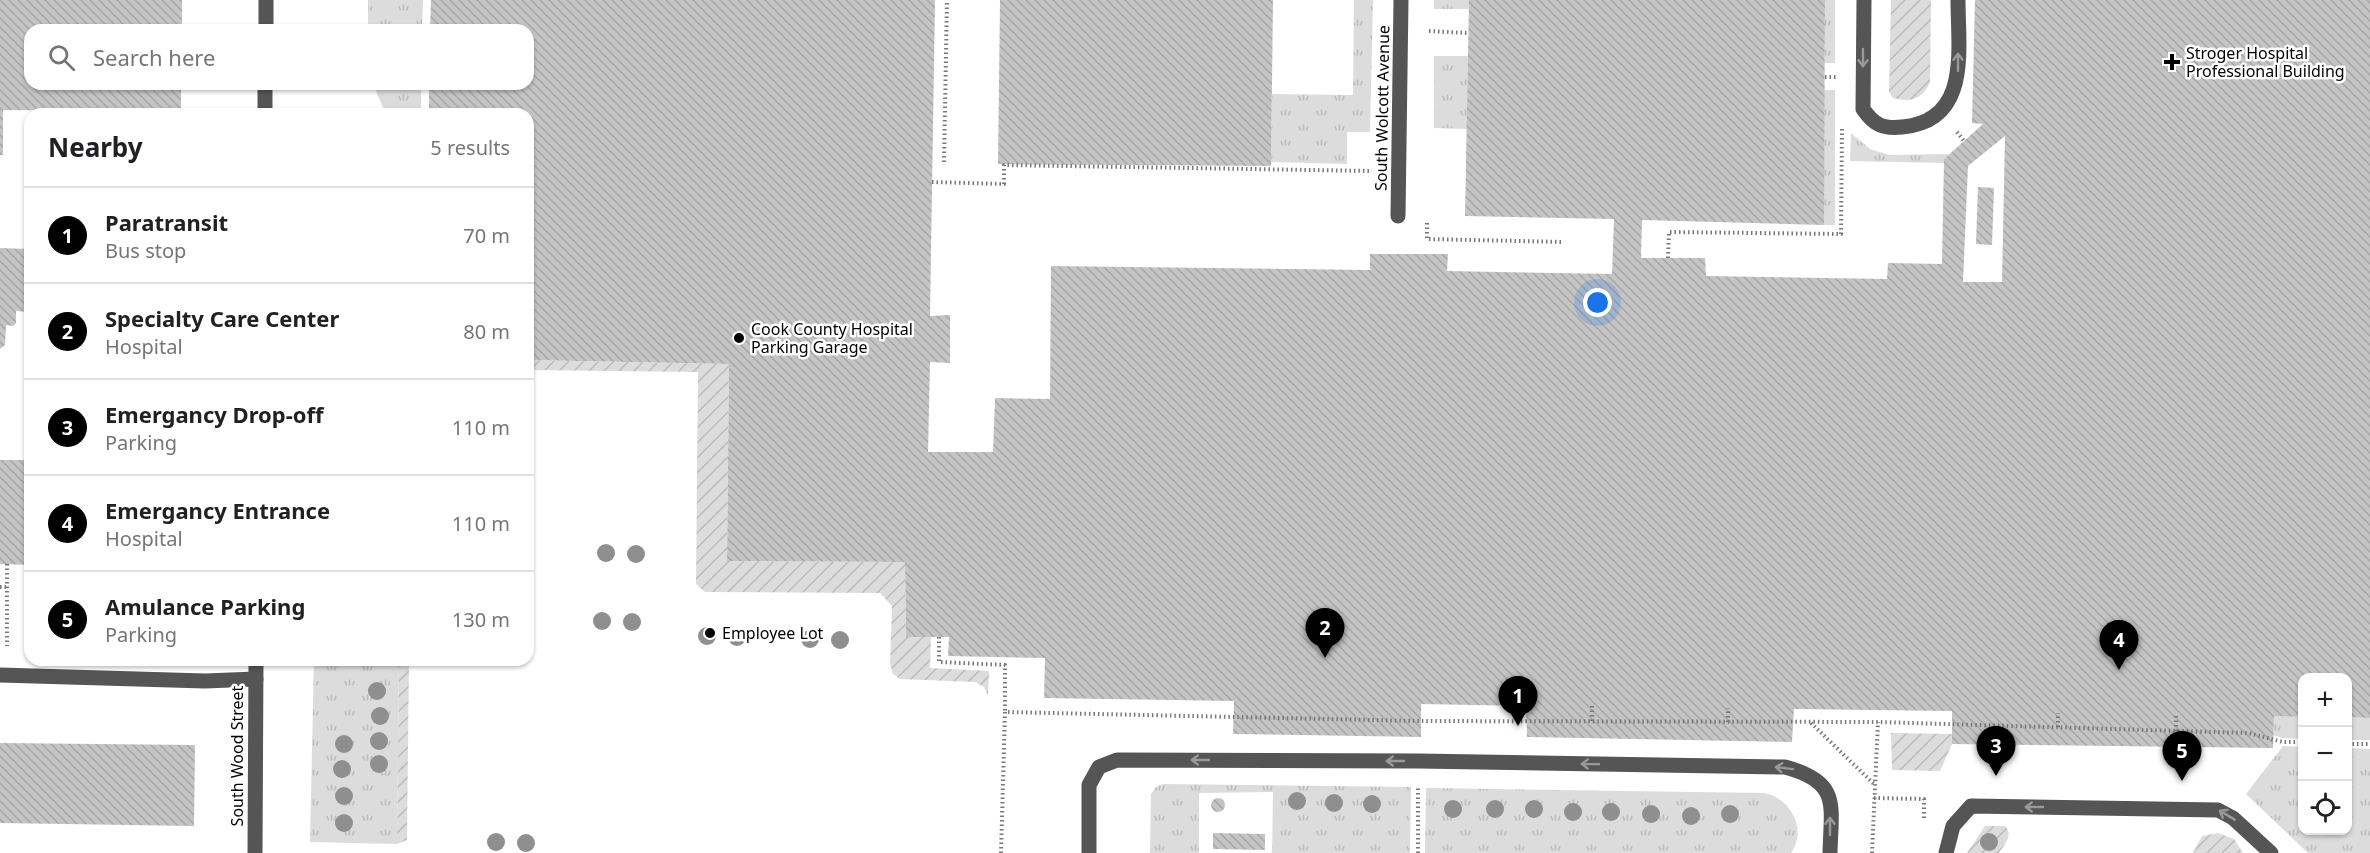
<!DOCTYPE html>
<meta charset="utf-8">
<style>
:root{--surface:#fff;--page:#f2f2f2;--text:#202124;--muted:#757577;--line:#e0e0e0;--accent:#000}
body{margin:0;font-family:"Noto Sans",sans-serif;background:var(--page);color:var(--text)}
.controls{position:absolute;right:18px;bottom:18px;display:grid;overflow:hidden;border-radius:12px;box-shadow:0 2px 4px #0004}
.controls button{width:54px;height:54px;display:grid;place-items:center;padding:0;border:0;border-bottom:2px solid var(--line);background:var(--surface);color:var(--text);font:30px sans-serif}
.you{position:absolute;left:1598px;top:303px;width:21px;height:21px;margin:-15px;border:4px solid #fff;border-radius:50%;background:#1a73e8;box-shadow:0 0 0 9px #1a73e833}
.badge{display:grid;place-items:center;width:39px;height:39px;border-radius:50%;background:var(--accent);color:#fff;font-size:20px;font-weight:700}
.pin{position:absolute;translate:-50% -50px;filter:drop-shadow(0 2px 3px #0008)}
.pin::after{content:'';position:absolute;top:32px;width:21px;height:18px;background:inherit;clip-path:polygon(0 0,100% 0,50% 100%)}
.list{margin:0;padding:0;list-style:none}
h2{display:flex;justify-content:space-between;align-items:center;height:78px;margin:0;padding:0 24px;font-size:26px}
h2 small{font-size:20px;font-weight:400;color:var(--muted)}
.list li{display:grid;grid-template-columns:39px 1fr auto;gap:18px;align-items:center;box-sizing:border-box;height:96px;padding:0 24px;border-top:2px solid var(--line)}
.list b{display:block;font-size:22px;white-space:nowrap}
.list p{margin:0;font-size:20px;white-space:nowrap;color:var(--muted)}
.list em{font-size:20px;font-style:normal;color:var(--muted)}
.icon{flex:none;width:33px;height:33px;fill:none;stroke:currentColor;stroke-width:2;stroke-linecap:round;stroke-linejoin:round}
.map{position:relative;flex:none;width:2370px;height:853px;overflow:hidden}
.search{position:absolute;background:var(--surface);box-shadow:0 2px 4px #0004;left:24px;top:24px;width:510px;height:66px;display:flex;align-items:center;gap:15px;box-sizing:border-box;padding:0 21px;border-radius:18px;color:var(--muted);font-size:22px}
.panel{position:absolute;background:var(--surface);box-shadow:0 2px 4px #0004;left:24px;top:108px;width:510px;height:558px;border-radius:18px}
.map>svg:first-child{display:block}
.grass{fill:url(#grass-tufts)}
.garden{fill:url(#garden-furrows)}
.building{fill:url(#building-back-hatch);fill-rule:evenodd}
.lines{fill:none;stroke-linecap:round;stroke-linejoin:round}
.path{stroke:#777;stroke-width:4;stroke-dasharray:1.5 3;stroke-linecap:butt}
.minor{stroke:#555;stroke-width:15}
.tree{fill:#8f8f8f}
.oneway{stroke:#999}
.poi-dot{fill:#000;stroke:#fff;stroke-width:2}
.labels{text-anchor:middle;stroke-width:5;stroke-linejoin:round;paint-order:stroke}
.poi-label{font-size:16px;fill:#000;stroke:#fff;text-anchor:start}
.street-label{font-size:16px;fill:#000;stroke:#fff}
</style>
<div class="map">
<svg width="2370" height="853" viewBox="0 0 2370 853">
<defs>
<pattern id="grass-tufts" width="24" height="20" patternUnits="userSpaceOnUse" patternTransform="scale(1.5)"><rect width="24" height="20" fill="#dcdcdc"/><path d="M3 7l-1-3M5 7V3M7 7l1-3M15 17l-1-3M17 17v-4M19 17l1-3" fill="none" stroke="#bbb"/></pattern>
<pattern id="garden-furrows" width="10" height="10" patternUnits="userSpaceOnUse" patternTransform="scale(1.5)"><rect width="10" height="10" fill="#dcdcdc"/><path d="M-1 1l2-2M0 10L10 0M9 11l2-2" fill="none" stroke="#bbb"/></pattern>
<pattern id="building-back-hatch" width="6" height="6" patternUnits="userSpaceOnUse" patternTransform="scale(1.5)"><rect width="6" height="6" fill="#c4c4c4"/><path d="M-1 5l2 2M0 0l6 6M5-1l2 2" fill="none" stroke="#a7a7a7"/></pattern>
</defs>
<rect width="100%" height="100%" fill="#fff"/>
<!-- grass -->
<g class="grass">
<path d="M368 0H423L422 30H368Z"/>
<path d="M1354 0H1373L1370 132H1347V164L1271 162 1272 94 1353 95Z"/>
<rect x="1434" y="0" width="35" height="9"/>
<rect x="1825" y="0" width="10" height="63"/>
<path d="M1434 56H1468L1467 129 1434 128Z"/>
<path d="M375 84H421V109H412L411 114H386L377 94Z"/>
<rect x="1824" y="90" width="11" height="135"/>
<path d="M1851 133 1870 149 1889 155 1949 154 1944 159V163L1850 161Z"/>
<path d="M314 660H399L397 844 310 842Z"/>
<path d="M2274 716 2302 717V739L2282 738 2273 735Z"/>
<path d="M2348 717 2370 718V740H2348Z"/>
<path d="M2283 746 2302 747V830H2348V748L2370 749V853H2308L2246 794Z"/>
<path d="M1163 784 1411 787 1410 853H1272L1273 792 1199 793V853H1150L1151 794 1156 787Z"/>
<path d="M1426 788 1764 793C1790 798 1808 829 1791 853H1425Z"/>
</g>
<!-- garden -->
<g class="garden">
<path d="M1891 0H1931L1930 82C1923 99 1910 103 1893 98L1889 92Z"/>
<path d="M528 360 729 364 727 561 905 562 906 637H931L930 668 989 671 988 696 984 687 975 682 900 679 893 674 890 664 892 606 880 593 705 592 696 584 698 372 528 370Z"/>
<path d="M399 660H409L407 840 397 844Z"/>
<path d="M1891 733 1952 734V744L1940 771 1892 770Z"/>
<path d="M1985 826H2005C2014 835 2004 845 1999 853H1967Z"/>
<path d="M2218 833 2234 839 2243 853H2193L2202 836Z"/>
</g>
<!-- building -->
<g class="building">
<path d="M0 0H182V30H30V84H181V112L3 110V155H0Z"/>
<path d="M431 0H935L930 316 950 315V363L930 362 928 452H993L995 398 1050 399 1051 266 1370 270V254H1448L1447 271 1612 274 1614 219 1465 216 1469 0H1825L1824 225 1642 220 1641 258H1705L1706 276 1887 279 1888 263 1942 264 1944 159 1983 124 1972 123 1975 0H2370V718L2348 717V678H2302V717L2274 716 2273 748 1952 744V711L1794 709 1792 742 1527 737 1526 706 1421 704V737L1233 734 1234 701 1044 698 1045 658 948 656 949 637H906L905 562 727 561 729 364 528 360V114H411L412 108 429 109V84H528V30H430ZM2005 136 2002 282H1963L1968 166Z"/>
<path d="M1000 0H1273L1271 166 998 164Z"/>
<path d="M1978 187 1994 188 1992 245 1976 244Z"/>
<path d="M0 248 30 249V312L16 311V323L13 326 6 325 5 345 0 349Z"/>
<path d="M0 460H30V565L0 564Z"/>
<path d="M0 743 195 745 194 826 0 823Z"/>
<circle cx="1218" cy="805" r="7"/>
<path d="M1213 833 1265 834V850L1213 849Z"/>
</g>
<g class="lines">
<!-- path -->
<g class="path">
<path d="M1429 31 1468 33"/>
<path d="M1825 77H1836"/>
<path d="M1957 132 1964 141"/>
<path d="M944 162 947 0"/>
<path d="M932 182 1004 184V165L1372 171"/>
<path d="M1427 223V239L1564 242"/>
<path d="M1668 258 1669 232 1841 234 1842 128"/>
<path d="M7 564V646"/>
<path d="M0 587H7"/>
<path d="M939 637V662L1005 665V712"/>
<path d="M1592 706V721"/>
<path d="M1728 722V708"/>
<path d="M1811 723 1875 785"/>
<path d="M2058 727V713"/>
<path d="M2176 731V715"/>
<path d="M2348 744H2370"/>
<path d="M1874 798 1924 799V819"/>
<path d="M1001 853 1005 712 1419 721 1878 722 2248 733 2283 742H2302"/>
<path d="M1418 853V788"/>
<path d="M1872 853 1878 722"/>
</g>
<!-- minor -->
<g class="minor">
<path d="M1864 0 1863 109C1874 125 1883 129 1902 127 1971 121 1958 50 1958 0"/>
<path d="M266 30V0"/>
<path d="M265 114V84"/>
<path d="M1398 216 1401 0"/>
<path d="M0 675 205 681 256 679"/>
<path d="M255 853 256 660"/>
<path d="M1089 853V785L1099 767 1117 760 1419 761 1785 767C1841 782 1831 805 1830 853"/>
<path d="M1946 853 1953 826 1971 806 2218 810 2233 818 2271 853"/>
</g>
</g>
<!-- trees -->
<g class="tree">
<circle cx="606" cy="553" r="9"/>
<circle cx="636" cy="554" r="9"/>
<circle cx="602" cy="621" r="9"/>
<circle cx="632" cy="622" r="9"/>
<circle cx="707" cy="636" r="9"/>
<circle cx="737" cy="637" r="9"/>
<circle cx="810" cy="639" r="9"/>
<circle cx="840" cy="640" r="9"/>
<circle cx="377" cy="691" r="9"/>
<circle cx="380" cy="716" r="9"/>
<circle cx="379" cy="741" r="9"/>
<circle cx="344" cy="744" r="9"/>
<circle cx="379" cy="764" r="9"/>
<circle cx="342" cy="769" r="9"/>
<circle cx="344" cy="796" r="9"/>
<circle cx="1297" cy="801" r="9"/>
<circle cx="1334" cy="803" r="9"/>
<circle cx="1372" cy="804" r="9"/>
<circle cx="1453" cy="809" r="9"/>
<circle cx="1495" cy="809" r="9"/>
<circle cx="1534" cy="809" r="9"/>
<circle cx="1573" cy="812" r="9"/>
<circle cx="1611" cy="812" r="9"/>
<circle cx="1651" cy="814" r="9"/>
<circle cx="1730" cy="814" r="9"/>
<circle cx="1691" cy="816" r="9"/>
<circle cx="344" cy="823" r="9"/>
<circle cx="496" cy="842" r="9"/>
<circle cx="1989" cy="842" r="9"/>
<circle cx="526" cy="843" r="9"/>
</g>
<!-- one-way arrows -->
<defs><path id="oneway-shaft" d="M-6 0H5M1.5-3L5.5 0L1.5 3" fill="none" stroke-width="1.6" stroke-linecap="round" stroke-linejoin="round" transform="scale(1.5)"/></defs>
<g class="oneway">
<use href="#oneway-shaft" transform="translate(1863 58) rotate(90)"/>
<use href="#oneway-shaft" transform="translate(1958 62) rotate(-90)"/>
<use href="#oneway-shaft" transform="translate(1200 760) rotate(-180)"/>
<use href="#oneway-shaft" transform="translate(1395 761) rotate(-180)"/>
<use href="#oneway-shaft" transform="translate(1590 764) rotate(-179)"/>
<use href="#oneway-shaft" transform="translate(1784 768) rotate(-173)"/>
<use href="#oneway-shaft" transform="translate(2034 807) rotate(180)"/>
<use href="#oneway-shaft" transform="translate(2227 815) rotate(-149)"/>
<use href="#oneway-shaft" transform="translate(1830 826) rotate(-90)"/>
</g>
<!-- markers -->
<g class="poi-dot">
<path d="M2169 53h6v6h6v6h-6v6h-6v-6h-6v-6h6z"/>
<circle cx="739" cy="338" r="6"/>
<circle cx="710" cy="633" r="6"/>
</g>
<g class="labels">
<!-- poi labels -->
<g class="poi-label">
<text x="2186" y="59">Stroger Hospital<tspan x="2186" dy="18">Professional Building</tspan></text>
<text x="751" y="335">Cook County Hospital<tspan x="751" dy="18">Parking Garage</tspan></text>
<text x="722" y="639">Employee Lot</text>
</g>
<!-- street labels -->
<g class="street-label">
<text transform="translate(1382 108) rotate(-89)" y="6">South Wolcott Avenue</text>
<text transform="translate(237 756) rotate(-90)" y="6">South Wood Street</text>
</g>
</g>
</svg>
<div class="controls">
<button>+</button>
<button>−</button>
<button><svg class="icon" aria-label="locate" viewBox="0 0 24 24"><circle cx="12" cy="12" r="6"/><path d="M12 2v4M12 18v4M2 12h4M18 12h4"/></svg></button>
</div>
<div class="you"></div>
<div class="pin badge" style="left:1518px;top:726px">1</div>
<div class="pin badge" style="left:1325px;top:658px">2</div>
<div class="pin badge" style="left:1996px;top:776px">3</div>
<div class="pin badge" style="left:2119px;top:670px">4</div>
<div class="pin badge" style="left:2182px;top:781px">5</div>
<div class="search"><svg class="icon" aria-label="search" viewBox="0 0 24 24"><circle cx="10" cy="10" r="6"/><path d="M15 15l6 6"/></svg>Search here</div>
<section class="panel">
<h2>Nearby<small>5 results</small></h2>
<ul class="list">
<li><span class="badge">1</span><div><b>Paratransit</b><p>Bus stop</p></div><em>70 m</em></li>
<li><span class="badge">2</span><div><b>Specialty Care Center</b><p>Hospital</p></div><em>80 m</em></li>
<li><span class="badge">3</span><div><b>Emergancy Drop-off</b><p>Parking</p></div><em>110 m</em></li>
<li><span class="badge">4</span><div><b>Emergancy Entrance</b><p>Hospital</p></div><em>110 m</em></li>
<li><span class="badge">5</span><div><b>Amulance Parking</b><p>Parking</p></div><em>130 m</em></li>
</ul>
</section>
</div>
